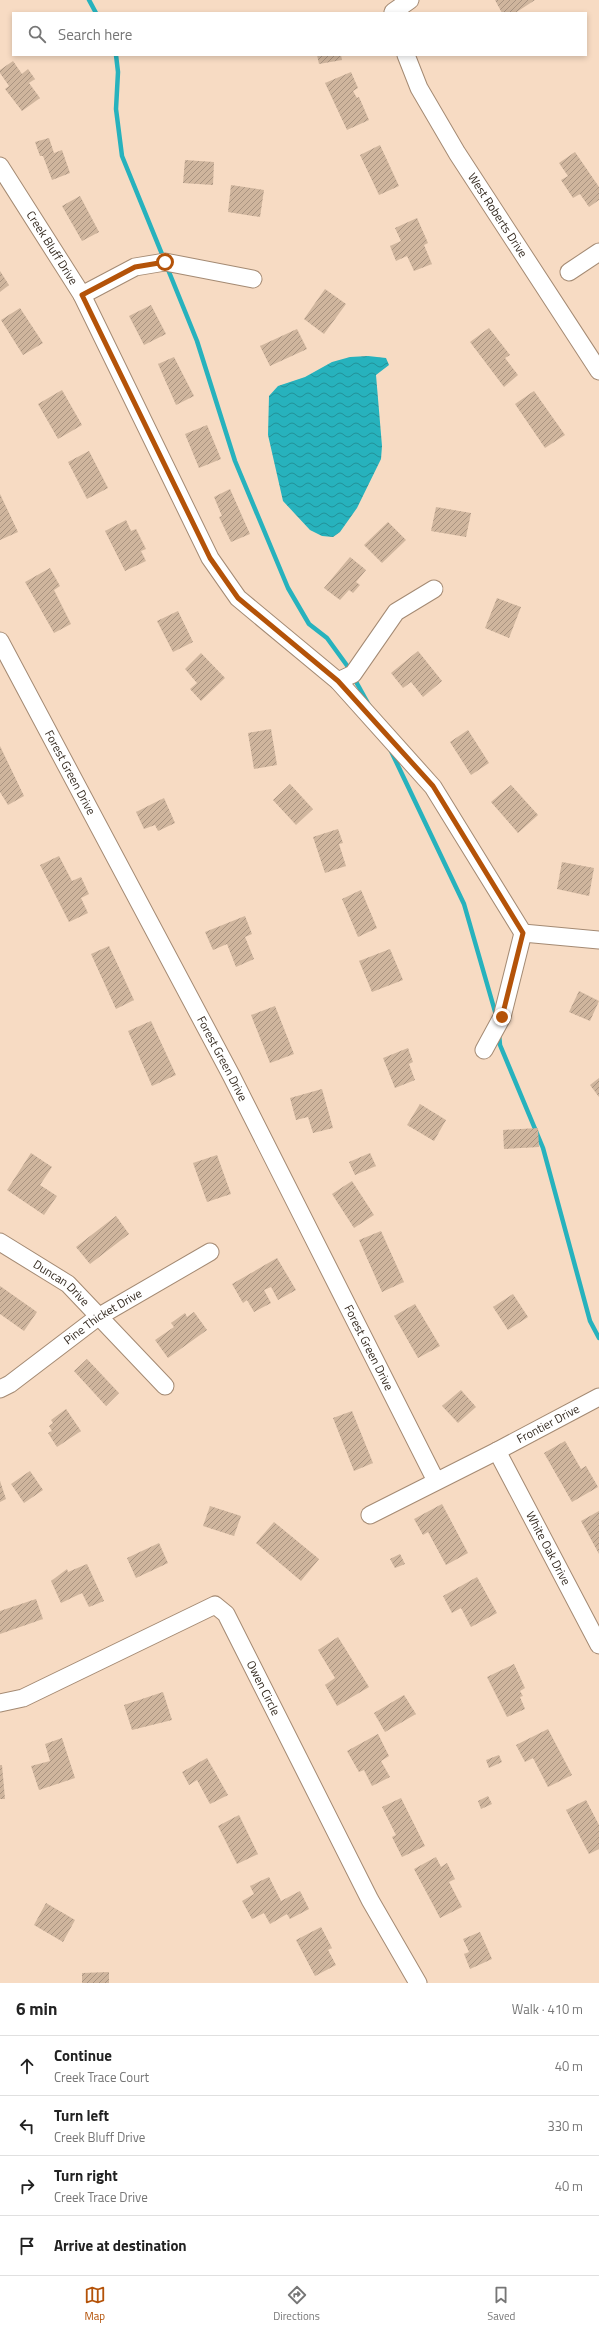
<!DOCTYPE html>
<meta charset="utf-8">
<style>
:root{--surface:#fff;--page:#f6f6f6;--text:#222;--muted:#767676;--line:#e0e0e0;--accent:#b45309}
body{margin:0;font-family:"Titillium Web",sans-serif;background:var(--page);color:var(--text)}
.stop{position:absolute;width:12px;height:12px;margin:-9px;border:3px solid #b45309;border-radius:50%;background:#fff}
.stop.end{background:#b45309;border-color:#fff;box-shadow:0 1px 4px #0008}
.list{margin:0;padding:0;list-style:none}
h2{display:flex;justify-content:space-between;align-items:center;height:52px;margin:0;padding:0 16px;font-size:17px}
h2 small{font-size:13px;font-weight:400;color:var(--muted)}
.list li{display:grid;grid-template-columns:26px 1fr auto;gap:12px;align-items:center;box-sizing:border-box;height:60px;padding:0 16px;border-top:1px solid var(--line)}
.list b{display:block;font-size:15px;white-space:nowrap}
.list p{margin:0;font-size:13px;white-space:nowrap;color:var(--muted)}
.list em{font-size:13px;font-style:normal;color:var(--muted)}
.icon{flex:none;width:22px;height:22px;fill:none;stroke:currentColor;stroke-width:2;stroke-linecap:round;stroke-linejoin:round}
.map{position:relative;flex:none;width:599px;height:1983px;overflow:hidden}
.search{position:absolute;background:var(--surface);box-shadow:0 2px 6px #0003;left:12px;right:12px;top:12px;height:44px;display:flex;align-items:center;gap:10px;box-sizing:border-box;padding:0 14px;border-radius:0px;color:var(--muted);font-size:15px}
.sheet{height:292px;background:var(--surface)}
nav{display:flex;justify-content:space-around;align-items:center;box-sizing:border-box;height:56px;border-top:1px solid var(--line);background:var(--surface);font-size:11px;color:var(--muted)}
nav a{display:grid;justify-items:center;gap:2px}
nav .on{color:var(--accent)}
.map>svg:first-child{display:block}
.water{fill:url(#water-waves)}
.lines{fill:none;stroke-linecap:round;stroke-linejoin:round}
.stream{stroke:#27b2bd;stroke-width:4.5}
.building{fill:url(#building-hatch)}
.minor-casing{stroke:#a48a73;stroke-width:19}
.minor{stroke:#fff;stroke-width:17}
.route{stroke:#b45309;stroke-width:5}
.labels{text-anchor:middle;stroke-width:3.5;stroke-linejoin:round;paint-order:stroke}
.street-label{font-size:12px;fill:#352b21;stroke:#fcebdc}
</style>
<div class="map">
<svg width="599" height="1983" viewBox="0 0 599 1983">
<defs>
<pattern id="water-waves" width="16" height="10" patternUnits="userSpaceOnUse"><rect width="16" height="10" fill="#27b2bd"/><path d="M0 5q4-4 8 0t8 0" fill="none" stroke="#229199"/></pattern>
<pattern id="building-hatch" width="6" height="6" patternUnits="userSpaceOnUse"><rect width="6" height="6" fill="#cfb59d"/><path d="M-1 1l2-2M0 6l6-6M5 7l2-2" fill="none" stroke="#a99380"/></pattern>
</defs>
<rect width="100%" height="100%" fill="#f7dbc3"/>
<!-- water -->
<path class="water" d="M368 356 386 358 389 365 376 375 382 446 381 459 357 508 340 532 333 537 322 536 310 530 283 501 268 435 269 396 278 386 305 377 332 362 350 357Z"/>
<g class="lines">
<!-- stream -->
<g class="stream">
<path d="M89 0 96 13"/>
<path d="M116 55 118 72 116 109 122 156 164 259"/>
<path d="M167 267 197 341 235 461 288 588 309 624 327 638 351 671"/>
<path d="M354 678 370 707"/>
<path d="M391 751 464 904 496 1015"/>
<path d="M499 1034 500 1045 543 1148 590 1321 599 1338"/>
</g>
</g>
<!-- building -->
<g class="building">
<path d="M495 0H535L515 13H502Z"/>
<path d="M317 55H341L342 60 319 64Z"/>
<path d="M13 61 22 74 28 69 35 79 29 83 40 98 22 111 5 89 9 86 0 73V70Z"/>
<path d="M351 72 358 88 353 91 357 98 359 97 369 120 347 130 325 83Z"/>
<path d="M49 138 54 153 62 150 70 173 52 180 43 156H40L35 142Z"/>
<path d="M380 145 399 186 379 195 360 155Z"/>
<path d="M575 152 599 187V200L589 207 580 194 573 198 561 180 568 176 559 163Z"/>
<path d="M185 160 214 162 213 185 183 183Z"/>
<path d="M231 185 264 190 260 217 228 212Z"/>
<path d="M80 196 99 232 82 241 62 206Z"/>
<path d="M417 218 428 243 424 245 432 264 414 271 407 256 396 261 390 246 401 241 395 228Z"/>
<path d="M0 271 9 285 0 292Z"/>
<path d="M325 289 346 304 324 334 304 319Z"/>
<path d="M151 305 166 334 144 345 129 316Z"/>
<path d="M20 308 43 343 23 355 1 320Z"/>
<path d="M489 328 510 355 505 358 518 375 504 387 470 342Z"/>
<path d="M297 329 307 349 270 366 260 346Z"/>
<path d="M174 357 194 396 176 405 158 364Z"/>
<path d="M62 390 82 425 58 439 38 404Z"/>
<path d="M534 391 565 435 545 448 515 404Z"/>
<path d="M207 425 221 459 199 468 185 434Z"/>
<path d="M89 451 108 488 87 499 68 462Z"/>
<path d="M230 489 250 534 231 542 219 517 222 516 214 497Z"/>
<path d="M0 494 18 532 0 540Z"/>
<path d="M436 507 471 513 466 537 431 531Z"/>
<path d="M126 520 131 531 136 529 146 549 141 551 146 561 125 571 105 531Z"/>
<path d="M388 522 406 540 382 563 364 545Z"/>
<path d="M350 557 366 570 356 582 360 585 353 593 349 590 340 600 324 588Z"/>
<path d="M50 568 60 586 54 590 71 624 54 633 25 582Z"/>
<path d="M497 598 521 607 509 638 485 628Z"/>
<path d="M178 611 193 642 173 652 157 621Z"/>
<path d="M418 651 442 681 423 697 411 682 403 688 391 673Z"/>
<path d="M201 653 225 678 201 701 190 689 197 683 185 669Z"/>
<path d="M271 729 277 765 254 769 248 733Z"/>
<path d="M468 730 489 763 471 775 450 742Z"/>
<path d="M0 746 24 796 8 805 0 792Z"/>
<path d="M290 784 313 809 296 825 273 800Z"/>
<path d="M511 785 538 815 518 833 491 802Z"/>
<path d="M164 798 175 823 158 831 155 825 144 829 136 812Z"/>
<path d="M338 829 343 843 339 844 346 866 325 873 313 837Z"/>
<path d="M59 856 72 881 81 877 89 894 81 898 88 913 69 922 40 865Z"/>
<path d="M562 862 594 868 589 896 557 889Z"/>
<path d="M361 890 377 928 358 937 342 899Z"/>
<path d="M245 916 252 934 245 937 254 959 236 967 227 944 213 950 205 932Z"/>
<path d="M109 946 134 1000 116 1009 91 954Z"/>
<path d="M390 949 403 980 372 992 359 961Z"/>
<path d="M579 991 599 1001 590 1021 569 1012Z"/>
<path d="M275 1006 294 1054 270 1063 251 1015Z"/>
<path d="M151 1021 176 1075 152 1086 128 1031Z"/>
<path d="M408 1048 413 1062 409 1064 415 1080 395 1088 383 1058Z"/>
<path d="M599 1078V1097L590 1085Z"/>
<path d="M322 1089 333 1128 313 1133 308 1117 296 1120 290 1098Z"/>
<path d="M420 1104 446 1120 434 1141 407 1125Z"/>
<path d="M538 1128 539 1147 504 1149 503 1130Z"/>
<path d="M31 1153 52 1167 40 1185 57 1196 44 1215 7 1190Z"/>
<path d="M370 1153 376 1166 355 1175 349 1162Z"/>
<path d="M217 1155 231 1194 207 1202 193 1163Z"/>
<path d="M352 1181 374 1215 354 1228 332 1194Z"/>
<path d="M116 1216 129 1234 90 1264 76 1247Z"/>
<path d="M381 1231 404 1282 382 1292 359 1240Z"/>
<path d="M277 1258 296 1290 278 1300 271 1287 264 1290 271 1303 254 1312 247 1300 243 1303 232 1284Z"/>
<path d="M0 1286 37 1312 24 1331 0 1314Z"/>
<path d="M513 1294 528 1317 508 1330 493 1307Z"/>
<path d="M415 1304 440 1346 418 1358 394 1316Z"/>
<path d="M194 1312 207 1330 168 1358 155 1340 174 1327 171 1323 185 1313 187 1317Z"/>
<path d="M87 1359 119 1393 106 1406 74 1371Z"/>
<path d="M461 1390 476 1407 458 1423 442 1406Z"/>
<path d="M66 1409 81 1431 57 1447 48 1433 52 1431 49 1426 53 1423 51 1420Z"/>
<path d="M352 1411 373 1463 354 1471 333 1418Z"/>
<path d="M565 1441 581 1469 586 1466 598 1487 572 1502 544 1453Z"/>
<path d="M30 1471 43 1490 24 1503 11 1484Z"/>
<path d="M0 1481 6 1499 0 1502Z"/>
<path d="M442 1504 468 1553 446 1565 428 1532 423 1535 414 1519Z"/>
<path d="M210 1506 241 1516 234 1536 203 1526Z"/>
<path d="M599 1511V1554L581 1521Z"/>
<path d="M274 1522 319 1559 301 1581 256 1543Z"/>
<path d="M159 1543 168 1563 136 1578 127 1558Z"/>
<path d="M400 1554 405 1564 395 1568 390 1559Z"/>
<path d="M87 1564 104 1601 89 1607 82 1593 61 1603 51 1581 67 1569 68 1572Z"/>
<path d="M477 1577 497 1613 471 1627 461 1608 452 1613 443 1596Z"/>
<path d="M36 1599 43 1619 0 1634V1611Z"/>
<path d="M338 1637 369 1687 337 1706 325 1685 335 1678 318 1650Z"/>
<path d="M514 1664 525 1688 520 1691 523 1696 520 1697 525 1709 507 1717 487 1677Z"/>
<path d="M163 1692 172 1720 132 1730 124 1705Z"/>
<path d="M404 1695 416 1714 385 1732 374 1713Z"/>
<path d="M548 1729 572 1775 548 1787 533 1758 525 1762 516 1745Z"/>
<path d="M378 1734 389 1756 381 1761 390 1777 372 1786 364 1770 359 1772 347 1751Z"/>
<path d="M62 1738 75 1778 39 1790 31 1766 50 1761 45 1744Z"/>
<path d="M499 1755 502 1762 489 1768 486 1760Z"/>
<path d="M207 1758 228 1795 210 1804 197 1780 189 1785 182 1772Z"/>
<path d="M0 1765H2L5 1799H0Z"/>
<path d="M488 1796 492 1804 481 1809 478 1801Z"/>
<path d="M401 1798 425 1846 402 1857 392 1837 396 1835 382 1807Z"/>
<path d="M586 1800 599 1825V1849L589 1854 566 1810Z"/>
<path d="M239 1815 258 1854 237 1864 218 1826Z"/>
<path d="M436 1857 441 1867 447 1863 455 1879 449 1882 462 1907 440 1918 414 1869Z"/>
<path d="M269 1877 281 1901 300 1891 309 1909 290 1919 287 1914 270 1924 264 1913 252 1919 242 1901 254 1894 250 1886Z"/>
<path d="M46 1903 75 1920 63 1942 34 1925Z"/>
<path d="M321 1927 332 1948 328 1950 336 1965 315 1976 296 1940Z"/>
<path d="M480 1932 492 1959 470 1969 464 1954 469 1952 463 1939Z"/>
<path d="M109 1972V1983H82V1973Z"/>
</g>
<g class="lines">
<defs>
<g id="minor">
<path d="M393 12 410 0"/>
<path id="s1" d="M406 55 419 88 457 153 599 371"/>
<path id="s2" d="M0 166 82 295 210 558 238 598 338 681 433 787 523 933"/>
<path d="M569 272 599 252"/>
<path d="M82 295 135 267 165 262 253 279"/>
<path id="s3" d="M0 641 231 1075 436 1481"/>
<path d="M338 681 353 674 396 612 434 589"/>
<path d="M523 933 599 940"/>
<path d="M484 1050 502 1017 523 933"/>
<path id="s4" d="M0 1242 68 1284 165 1386"/>
<path id="s5" d="M0 1389 10 1384 98 1317 210 1252"/>
<path id="s6" d="M497 1451 599 1645"/>
<path id="s7" d="M370 1515 497 1451 599 1397"/>
<path id="s8" d="M0 1703 23 1698 215 1605 226 1614 370 1900 418 1983"/>
</g>
</defs>
<!-- minor casing -->
<use href="#minor" class="minor-casing"/>
<!-- minor -->
<use href="#minor" class="minor"/>
</g>
<g class="lines">
<!-- route -->
<path class="route" d="M165 262 135 267 82 295 210 558 238 598 338 681 433 786 523 933 502 1017"/>
</g>
<g class="labels">
<!-- street labels -->
<g class="street-label">
<text dy="4" stroke="none"><textPath href="#s1" startOffset="185">West Roberts Drive</textPath></text>
<text dy="4" stroke="none"><textPath href="#s2" startOffset="97">Creek Bluff Drive</textPath></text>
<text dy="4" stroke="none"><textPath href="#s3" startOffset="149">Forest Green Drive</textPath></text>
<text dy="4" stroke="none"><textPath href="#s3" startOffset="473">Forest Green Drive</textPath></text>
<text dy="4" stroke="none"><textPath href="#s4" startOffset="74">Duncan Drive</textPath></text>
<text dy="4" stroke="none"><textPath href="#s5" startOffset="126">Pine Thicket Drive</textPath></text>
<text dy="4" stroke="none"><textPath href="#s3" startOffset="797">Forest Green Drive</textPath></text>
<text dy="4" stroke="none"><textPath href="#s7" startOffset="200">Frontier Drive</textPath></text>
<text dy="4" stroke="none"><textPath href="#s6" startOffset="110">White Oak Drive</textPath></text>
<text dy="4" stroke="none"><textPath href="#s8" startOffset="334">Owen Circle</textPath></text>
</g>
</g>
</svg>
<div class="stop" style="left:165px;top:262px"></div>
<div class="stop end" style="left:502px;top:1017px"></div>
<div class="search"><svg class="icon" aria-label="search" viewBox="0 0 24 24"><circle cx="10" cy="10" r="6"/><path d="M15 15l6 6"/></svg>Search here</div>
</div>
<section class="sheet">
<h2>6 min<small>Walk · 410 m</small></h2>
<ul class="list">
<li><svg class="icon" aria-label="ahead" viewBox="0 0 24 24"><path d="M12 20V5M6 11l6-6 6 6"/></svg><div><b>Continue</b><p>Creek Trace Court</p></div><em>40 m</em></li>
<li><svg class="icon" aria-label="left" viewBox="0 0 24 24"><path d="M17 20v-9H6M10 6l-5 5 5 5"/></svg><div><b>Turn left</b><p>Creek Bluff Drive</p></div><em>330 m</em></li>
<li><svg class="icon" aria-label="right" viewBox="0 0 24 24"><path d="M7 20v-9h11M14 6l5 5-5 5"/></svg><div><b>Turn right</b><p>Creek Trace Drive</p></div><em>40 m</em></li>
<li><svg class="icon" aria-label="arrive" viewBox="0 0 24 24"><path d="M6 21V4h12l-3 4 3 4H6"/></svg><div><b>Arrive at destination</b></div></li>
</ul>
</section>
<nav>
<a class="on"><svg class="icon" aria-label="map" viewBox="0 0 24 24"><path d="M3 6l6-2 6 2 6-2v14l-6 2-6-2-6 2zM9 4v14M15 6v14"/></svg>Map</a>
<a><svg class="icon" aria-label="directions" viewBox="0 0 24 24"><path d="M12 3l9 9-9 9-9-9zM9 14v-3h6M13 9l2 2-2 2"/></svg>Directions</a>
<a><svg class="icon" aria-label="saved" viewBox="0 0 24 24"><path d="M7 4h10v16l-5-4-5 4z"/></svg>Saved</a>
</nav>
